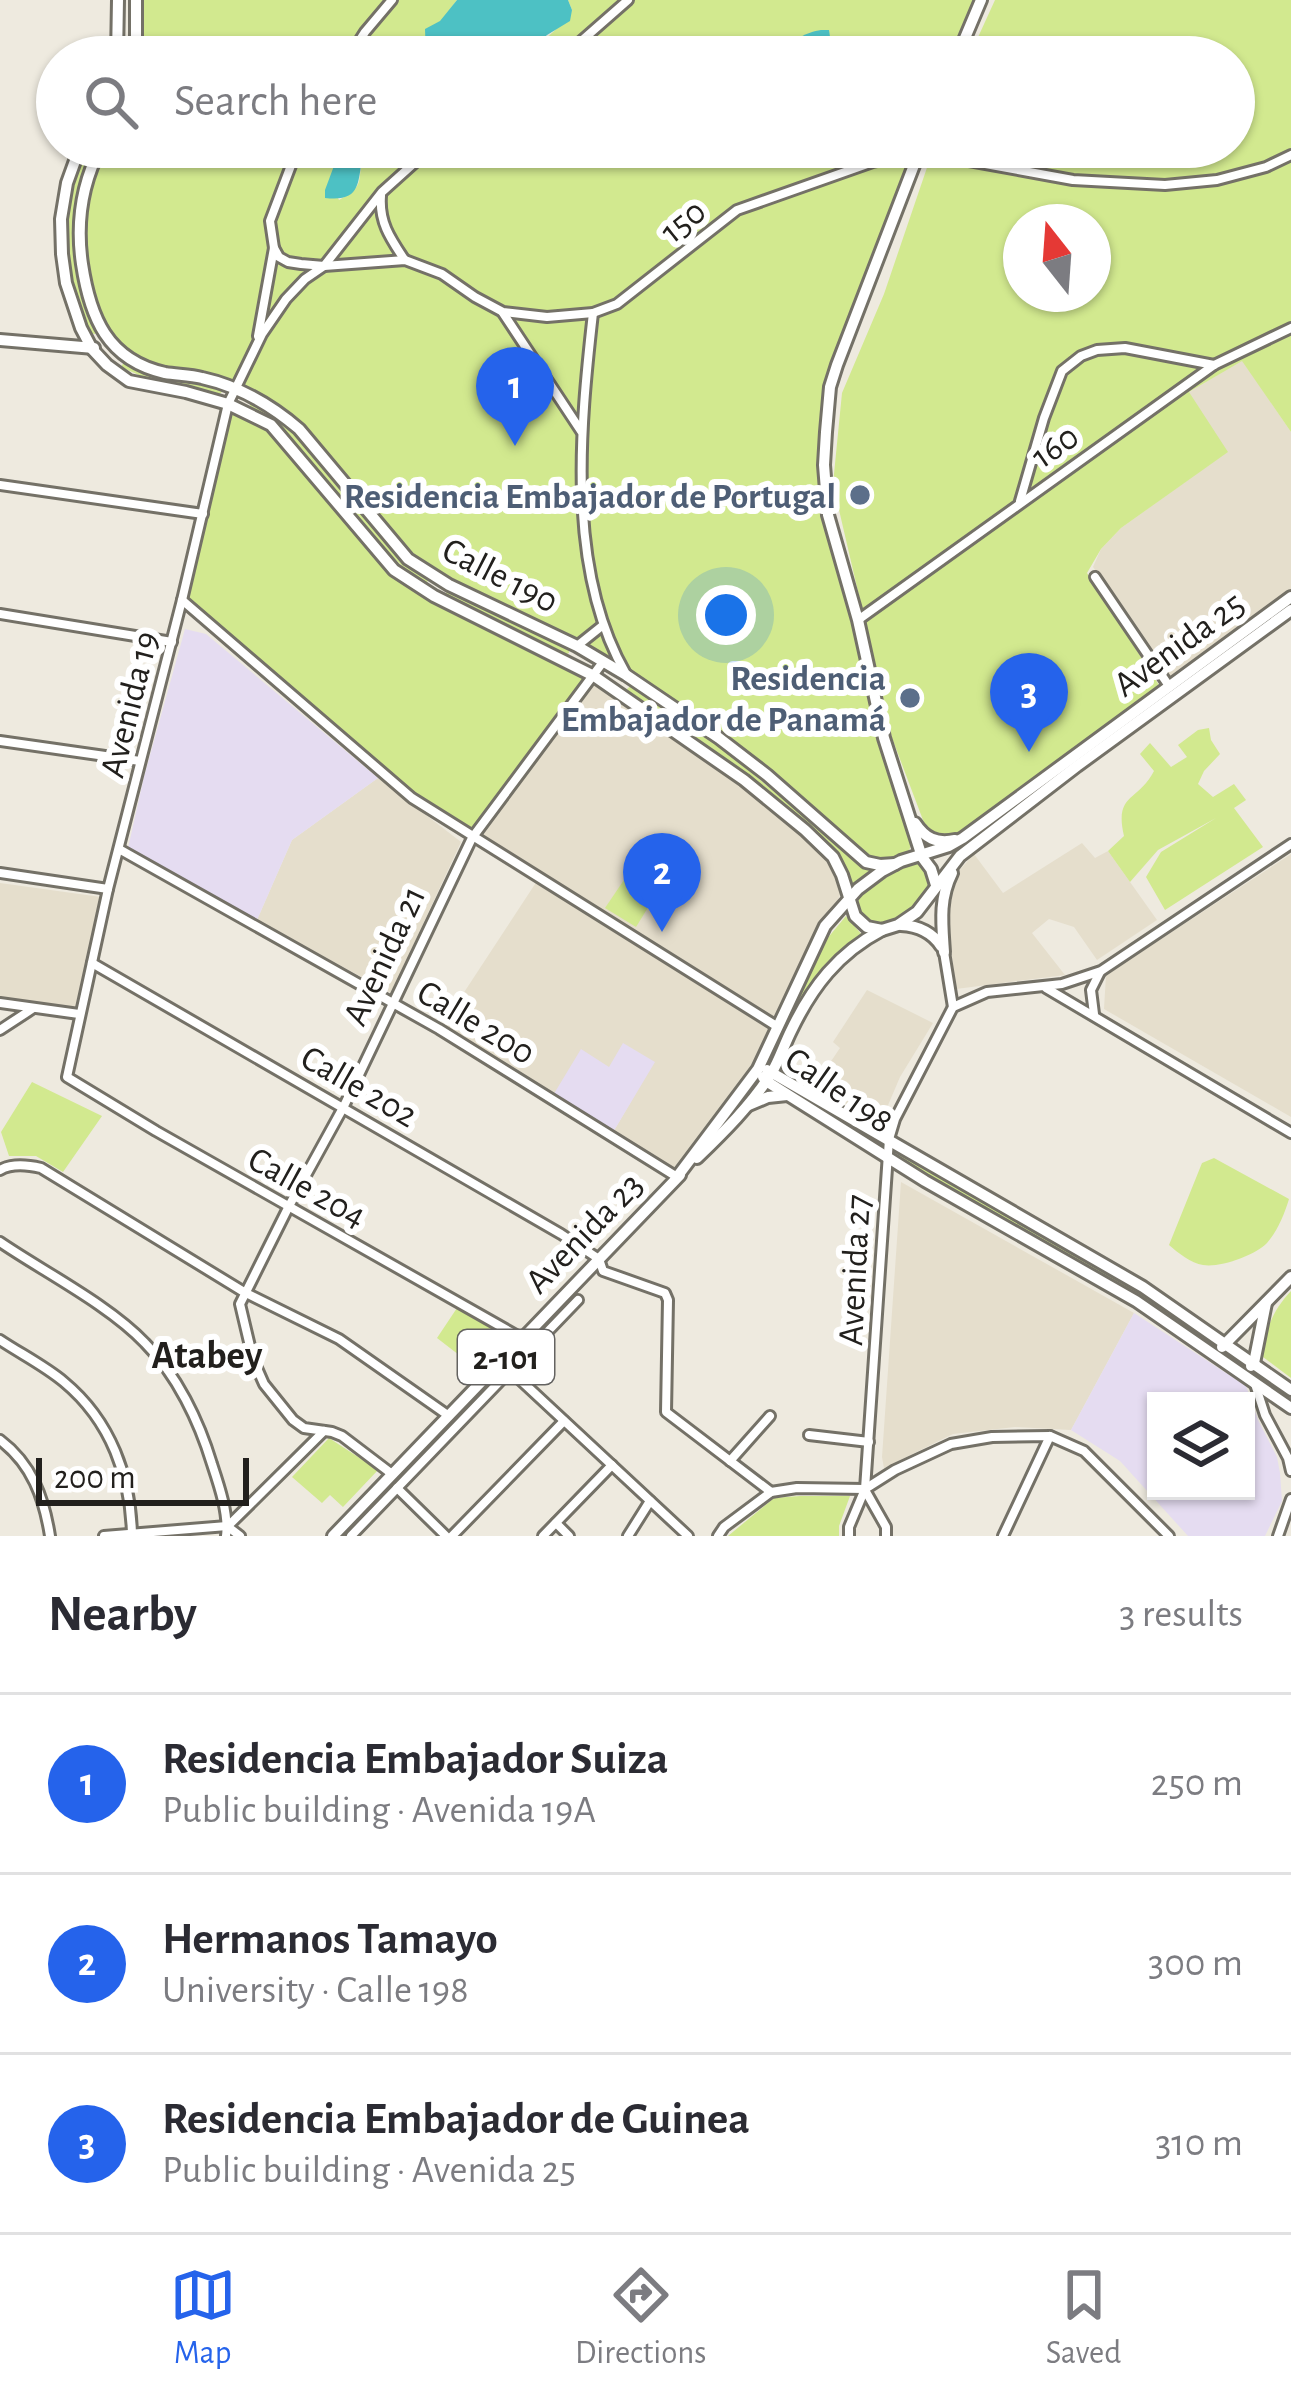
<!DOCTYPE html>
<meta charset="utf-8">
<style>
:root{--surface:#fff;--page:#f7f7f7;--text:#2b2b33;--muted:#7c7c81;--line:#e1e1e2;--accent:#2563eb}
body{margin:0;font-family:"Alegreya Sans",sans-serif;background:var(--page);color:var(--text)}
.controls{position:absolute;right:36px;bottom:36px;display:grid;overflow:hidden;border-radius:0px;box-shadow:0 3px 9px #0004}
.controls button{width:108px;height:108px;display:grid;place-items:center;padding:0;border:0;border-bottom:3px solid var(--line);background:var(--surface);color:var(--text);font:60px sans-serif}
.compass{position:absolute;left:1003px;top:204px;width:108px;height:108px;border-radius:50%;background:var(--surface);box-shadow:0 3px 9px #0004;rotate:343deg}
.scale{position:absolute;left:36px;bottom:30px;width:213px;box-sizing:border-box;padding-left:12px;border:6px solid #22201d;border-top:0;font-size:33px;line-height:42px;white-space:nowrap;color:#22201d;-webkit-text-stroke:9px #fff;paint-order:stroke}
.you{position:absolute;left:726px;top:615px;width:42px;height:42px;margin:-30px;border:9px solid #fff;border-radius:50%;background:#1a73e8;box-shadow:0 0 0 18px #1a73e833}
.badge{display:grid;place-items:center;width:78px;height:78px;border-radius:50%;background:var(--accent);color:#fff;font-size:39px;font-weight:700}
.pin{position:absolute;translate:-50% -99px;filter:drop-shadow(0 3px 6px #0008)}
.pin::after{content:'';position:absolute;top:63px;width:42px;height:36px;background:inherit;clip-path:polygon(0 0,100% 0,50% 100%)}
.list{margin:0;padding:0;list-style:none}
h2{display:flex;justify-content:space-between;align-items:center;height:156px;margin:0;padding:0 48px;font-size:51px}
h2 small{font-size:39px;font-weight:400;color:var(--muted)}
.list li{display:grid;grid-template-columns:78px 1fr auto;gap:36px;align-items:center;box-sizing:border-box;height:180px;padding:0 48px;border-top:3px solid var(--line)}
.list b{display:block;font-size:45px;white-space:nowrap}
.list p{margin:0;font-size:39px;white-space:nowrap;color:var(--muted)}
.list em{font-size:39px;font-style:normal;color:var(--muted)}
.icon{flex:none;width:66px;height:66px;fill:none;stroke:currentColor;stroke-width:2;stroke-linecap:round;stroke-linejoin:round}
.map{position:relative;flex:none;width:1291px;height:1536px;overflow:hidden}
.search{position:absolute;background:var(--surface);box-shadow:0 3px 9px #0004;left:36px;right:36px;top:36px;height:132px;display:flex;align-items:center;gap:30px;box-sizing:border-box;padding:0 42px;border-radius:66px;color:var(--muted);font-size:45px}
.sheet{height:696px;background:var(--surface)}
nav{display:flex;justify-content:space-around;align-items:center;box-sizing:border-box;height:168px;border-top:3px solid var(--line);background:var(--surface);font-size:33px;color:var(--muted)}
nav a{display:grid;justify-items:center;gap:6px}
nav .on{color:var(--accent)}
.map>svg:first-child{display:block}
.built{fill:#e5decc}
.industrial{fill:#e5dcf1;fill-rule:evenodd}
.green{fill:#d2e98f;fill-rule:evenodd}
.water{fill:#4dc1c4}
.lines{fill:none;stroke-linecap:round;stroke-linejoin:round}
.minor-casing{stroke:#747167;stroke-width:14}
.major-casing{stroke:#747167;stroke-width:16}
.minor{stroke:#fff;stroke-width:8}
.major{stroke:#fff;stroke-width:10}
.service-dot{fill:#5c6f8a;stroke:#fff;stroke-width:4.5}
.labels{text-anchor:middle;stroke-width:12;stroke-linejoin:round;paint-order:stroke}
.shield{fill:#fff;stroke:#646361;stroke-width:3}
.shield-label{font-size:33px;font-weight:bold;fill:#22201d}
.street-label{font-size:36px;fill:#22201d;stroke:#fff}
.service-label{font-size:36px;font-weight:bold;fill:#4e5e75;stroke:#fff;text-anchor:end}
.neighbourhood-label{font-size:39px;font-weight:bold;fill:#22201d;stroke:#fff}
</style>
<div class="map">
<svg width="1291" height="1536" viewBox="0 0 1291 1536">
<rect width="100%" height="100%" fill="#eeeadf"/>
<!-- built -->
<g class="built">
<path d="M1242 360 1291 432V589L1170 677 1093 567 1101 549 1121 528 1227 452 1188 393Z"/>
<path d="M594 676 744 780 833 857 842 891 758 1069 677 1177 612 1134 654 1062 609 1068 552 1097 440 1029 539 878 472 838Z"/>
<path d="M378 778 461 842 391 993 257 920 292 840Z"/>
<path d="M1082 843 1095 858 1108 851 1157 920 1097 960 1074 927 1049 919 1032 933 1065 975 956 989 946 907 957 873 974 854 1003 893Z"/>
<path d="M1291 854V1117L1104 1009 1106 975Z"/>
<path d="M0 883 101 897 77 1011 0 999Z"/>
<path d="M867 990 933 1023 900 1077 880 1124 815 1085 840 1048 833 1042Z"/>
<path d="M901 1182 1134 1313 1071 1430 1015 1427 953 1434 884 1468 882 1457Z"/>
</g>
<!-- industrial -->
<g class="industrial">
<path d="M185 629 206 634 378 778 292 840 257 920 128 848 144 777Z"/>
<path d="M623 1043 655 1062 612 1134 552 1097 581 1049 609 1067Z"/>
<path d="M1134 1313 1246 1386 1258 1420 1277 1457 1280 1473 1282 1501 1265 1536H1188L1120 1461 1071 1430ZM1156 1401H1246V1491H1156Z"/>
</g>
<!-- green -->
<g class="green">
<path d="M136 0H457L425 43 426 57H136Z"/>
<path d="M568 0H981L957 57H522C541 42 559 30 572 10Z"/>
<path d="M995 0H1291V432L1242 361 1189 392 1228 452 1121 528 1101 549 1087 573 1159 685 978 823C960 835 945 844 926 828L892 738 833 484 842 393 884 294 934 147H1234V57H969ZM1021 222H1093V294H1021Z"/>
<path d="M101 147H341L330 181 339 200C364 186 358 183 362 158L368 157 379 147H921L830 387 825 498 912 841 907 858 866 862 767 775 626 675 408 559 299 429 235 389 161 372 123 353 93 307 80 215Z"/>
<path d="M82 157 89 160C67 227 75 267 97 332L95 334 90 333C84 316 74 297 71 279 63 240 65 193 82 157Z"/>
<path d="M124 362 153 375 215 386 222 392 218 395 150 380 121 367Z"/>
<path d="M254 402 286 423 404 560 428 579 427 583 424 584C386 556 356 517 326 480 303 452 283 424 250 408V404Z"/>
<path d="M228 404 257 417 394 570 594 676 472 838 412 798 182 600Z"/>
<path d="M448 589 569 650V653L563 656 445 595Z"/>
<path d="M632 685 706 735 829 837 858 864 874 873 854 887 838 855 744 775 628 693 627 689Z"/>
<path d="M1209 728 1211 740 1220 754 1204 771 1198 784 1213 797 1234 784 1246 800 1234 808 1263 847 1165 910 1146 877 1161 852 1216 818 1158 850 1130 882 1108 851 1124 836C1114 793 1138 802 1154 771L1140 754 1150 743 1171 767 1187 757 1178 745 1198 730Z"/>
<path d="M643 850 674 871 662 889 631 868Z"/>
<path d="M915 863 922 865C925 870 931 877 930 883 930 889 924 896 920 900 904 921 869 941 857 905 863 883 893 867 915 863Z"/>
<path d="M628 874 657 893 636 927 605 908Z"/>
<path d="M846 916 862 935C815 968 798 1011 773 1061H770V1053L826 940Z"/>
<path d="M32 1082 102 1116 63 1172 36 1156H9L1 1132Z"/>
<path d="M900 1151 1142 1291 1216 1342 1215 1345 1211 1346 1138 1297 901 1161 897 1158Z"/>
<path d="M1214 1158 1289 1199C1284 1215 1278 1230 1267 1243 1256 1255 1220 1268 1203 1265 1191 1263 1178 1253 1169 1245L1202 1163Z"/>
<path d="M1291 1291V1378L1263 1357C1264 1331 1273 1310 1291 1291Z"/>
<path d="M457 1308 513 1340 481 1372 437 1338Z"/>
<path d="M500 1370 503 1372 348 1536H342Z"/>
<path d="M329 1438 378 1470 343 1507 330 1495 322 1503 292 1477Z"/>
<path d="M800 1496H850L839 1526V1536H728L774 1498Z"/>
</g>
<!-- water -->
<g class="water">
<path d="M457 0H568L572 10 570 21 547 35 522 57H426L425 29 440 21Z"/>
<path d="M821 30H829L831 44C821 54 801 59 787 55 789 40 807 32 821 30Z"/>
<path d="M341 147H379L368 157 362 158C358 184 360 202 325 198V190Z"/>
</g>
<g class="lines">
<defs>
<g id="minor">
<path d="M349 57 365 32 392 0"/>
<path d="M563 57 628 0"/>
<path d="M432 147 382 192 324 266 305 279 286 299 262 334 228 404 182 600 108 889 67 1077 156 1131 523 1339"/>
<path d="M381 196C379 222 390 238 404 259"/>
<path d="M274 248 279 257 288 262 301 264 324 266 405 260 442 274 475 297 503 312 547 317 593 313 617 304 737 210 873 162 919 152 1073 180 1165 185 1217 180 1266 167 1291 155"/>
<path d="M503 313 581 431"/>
<path d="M593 313C580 428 566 570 626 674"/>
<path d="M258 336 274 248 270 221 298 147"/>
<path d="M0 485 203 514"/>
<path d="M1020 501 1044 418 1062 371 1081 356 1097 350 1125 348 1214 365"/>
<path d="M1095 577 1169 686"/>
<path d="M182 600 412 798 778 1027"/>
<path d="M0 614 172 642"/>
<path d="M858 620 1214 365 1291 328"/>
<path d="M577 646 602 626"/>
<path d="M0 741 140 761"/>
<path d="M119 849 439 1029 677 1177"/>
<path d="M0 873 108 889"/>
<path d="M944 952 953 1007"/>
<path d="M92 963 561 1234 599 1259 603 1271 665 1293 668 1300 666 1412 771 1492"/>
<path d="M1046 988 1291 1133"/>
<path d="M0 1003 79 1014"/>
<path d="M1094 1014 1091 990 1100 972"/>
<path d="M0 1030 32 1009"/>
<path d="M0 1170C12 1163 28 1165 41 1168L244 1292 339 1339 449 1416"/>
<path d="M0 1242C44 1272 109 1305 145 1343 177 1375 199 1421 212 1464 219 1485 229 1514 226 1536"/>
<path d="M0 1340C21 1354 45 1366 64 1382 111 1421 131 1477 132 1536"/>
<path d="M501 1362 688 1536"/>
<path d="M1255 1384 1265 1415 1288 1458 1291 1471"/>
<path d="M809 1435 869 1442"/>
<path d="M0 1440C32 1464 44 1498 50 1536"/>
<path d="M730 1461 770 1416"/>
<path d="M392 1474 342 1436 332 1432 304 1428 293 1420 264 1384 253 1359 240 1304 289 1206 344 1106 472 838 603 662"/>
<path d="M397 1488 446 1536"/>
<path d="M865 1490 886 1527V1536"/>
<path d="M556 1523 569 1536"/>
<path d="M229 1525 324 1431"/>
<path d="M104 1536 227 1526 240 1536"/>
<path d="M351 1536 578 1300"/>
<path d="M452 1536 564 1421"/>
<path d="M543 1536 612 1465"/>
<path d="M628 1536 650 1501"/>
<path d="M718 1536 724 1527 771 1492 797 1488 865 1489 895 1470 951 1444 992 1437 1050 1436 1084 1451 1169 1536"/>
<path d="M849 1536V1527L865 1489 889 1139 895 1119 953 1007 987 992 1062 984 1101 971 1291 844"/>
<path d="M1003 1536 1050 1436"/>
<path d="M1278 1536 1291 1499"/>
</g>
<g id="major">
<path d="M136 0V57"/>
<path d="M117 57 118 0"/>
<path d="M957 57 981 0"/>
<path d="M80 147 67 183 61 219 62 254 66 283 81 328 92 349 107 365 129 381 186 392 228 404 271 425 394 570 434 596 594 676 744 780 805 830 833 857 842 875 855 916 867 927 882 930 898 925 917 912 960 856 1077 766 1291 610"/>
<path d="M101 147C82 183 76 223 82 264 90 317 107 360 165 373 177 375 190 375 202 378 238 386 271 405 299 429L408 559 449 585 577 646 626 675 719 738 767 775 866 862 880 865 895 864"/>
<path d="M921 147 837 365 830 387 826 432 824 465 828 515 858 620 884 738 922 857 931 869 936 885"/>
<path d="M0 340 94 348"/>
<path d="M915 823C925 838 936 844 955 840"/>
<path d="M901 925C918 926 932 932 941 946"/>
<path d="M944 952C942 923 939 899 952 873"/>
<path d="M767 1070 1143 1287 1291 1390"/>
<path d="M763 1077 766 1081 925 1181 1136 1301 1291 1408"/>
<path d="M749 1105 768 1097 787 1095"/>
<path d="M697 1158C724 1132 751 1105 771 1074 779 1061 784 1045 791 1031 812 987 838 953 882 930"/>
<path d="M677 1177 758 1069 825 926 858 889 882 871 901 861 949 846 963 838 1291 597"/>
<path d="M1222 1347 1291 1277"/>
<path d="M1251 1366 1254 1363 1266 1303"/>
<path d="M333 1536 680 1175"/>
</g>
</defs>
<!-- minor casing -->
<use href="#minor" class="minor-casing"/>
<!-- major casing -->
<use href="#major" class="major-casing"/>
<!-- minor -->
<use href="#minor" class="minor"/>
<!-- major -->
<use href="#major" class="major"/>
</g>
<!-- markers -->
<g class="service-dot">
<circle cx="860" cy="495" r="12"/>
<circle cx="910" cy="698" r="12"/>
</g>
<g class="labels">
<!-- shield labels -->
<rect class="shield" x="458" y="1330" width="96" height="54" rx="9"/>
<g class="shield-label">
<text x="506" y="1369">2-101</text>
</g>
<!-- street labels -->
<g class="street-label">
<text transform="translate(682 220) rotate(-39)" y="13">150</text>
<text transform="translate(1054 445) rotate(-35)" y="13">160</text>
<text transform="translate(501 574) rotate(27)" y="13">Calle 190</text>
<text transform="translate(1178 643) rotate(-36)" y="13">Avenida 25</text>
<text transform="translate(128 704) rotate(-76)" y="13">Avenida 19</text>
<text transform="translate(383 955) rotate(-65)" y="13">Avenida 21</text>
<text transform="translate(477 1021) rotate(31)" y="13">Calle 200</text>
<text transform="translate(360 1085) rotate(30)" y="13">Calle 202</text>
<text transform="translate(840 1089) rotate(35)" y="13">Calle 198</text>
<text transform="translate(308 1186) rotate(29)" y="13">Calle 204</text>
<text transform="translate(583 1232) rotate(-46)" y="13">Avenida 23</text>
<text transform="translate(853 1270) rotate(-87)" y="13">Avenida 27</text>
</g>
<!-- service labels -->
<g class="service-label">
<text x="836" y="508">Residencia Embajador de Portugal</text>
<text x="886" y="690">Residencia<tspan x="886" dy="41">Embajador de Panamá</tspan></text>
</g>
<!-- neighbourhood labels -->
<g class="neighbourhood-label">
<text x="207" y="1368">Atabey</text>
</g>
</g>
</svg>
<div class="controls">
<button><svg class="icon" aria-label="layers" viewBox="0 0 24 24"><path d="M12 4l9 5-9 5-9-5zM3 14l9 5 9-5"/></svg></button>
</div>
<svg class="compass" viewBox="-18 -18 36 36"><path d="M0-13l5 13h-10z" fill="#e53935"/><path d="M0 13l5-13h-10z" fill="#7c7c81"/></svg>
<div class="scale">200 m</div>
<div class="you"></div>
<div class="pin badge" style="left:515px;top:446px">1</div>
<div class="pin badge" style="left:662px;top:932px">2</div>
<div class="pin badge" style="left:1029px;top:752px">3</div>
<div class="search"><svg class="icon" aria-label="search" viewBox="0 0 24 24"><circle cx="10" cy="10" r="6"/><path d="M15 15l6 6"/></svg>Search here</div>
</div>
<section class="sheet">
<h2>Nearby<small>3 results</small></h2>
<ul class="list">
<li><span class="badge">1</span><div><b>Residencia Embajador Suiza</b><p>Public building · Avenida 19A</p></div><em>250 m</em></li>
<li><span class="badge">2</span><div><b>Hermanos Tamayo</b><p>University · Calle 198</p></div><em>300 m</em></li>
<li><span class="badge">3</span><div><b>Residencia Embajador de Guinea</b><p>Public building · Avenida 25</p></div><em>310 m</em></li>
</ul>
</section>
<nav>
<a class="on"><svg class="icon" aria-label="map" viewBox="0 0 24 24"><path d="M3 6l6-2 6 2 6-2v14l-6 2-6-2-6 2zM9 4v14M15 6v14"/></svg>Map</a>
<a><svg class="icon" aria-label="directions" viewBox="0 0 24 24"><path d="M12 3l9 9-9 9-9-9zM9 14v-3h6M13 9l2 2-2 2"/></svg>Directions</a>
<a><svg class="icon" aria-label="saved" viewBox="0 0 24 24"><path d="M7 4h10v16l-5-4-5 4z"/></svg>Saved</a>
</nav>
